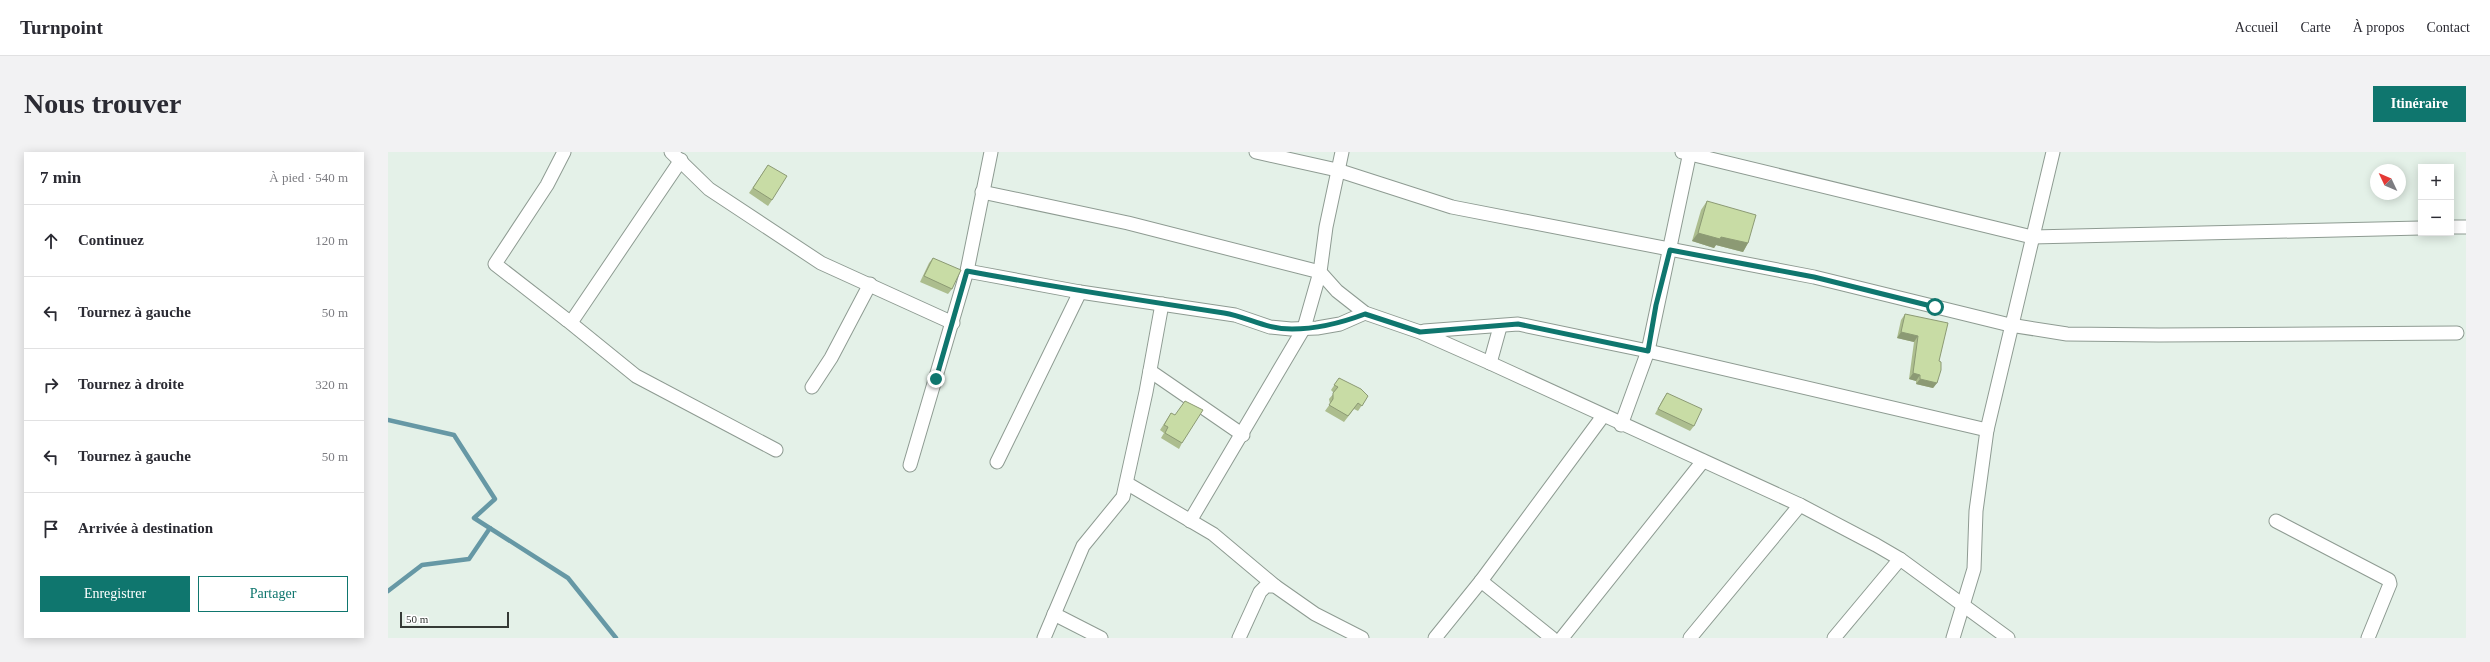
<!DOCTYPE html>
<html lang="fr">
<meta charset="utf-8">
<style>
:root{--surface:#fff;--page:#f2f2f3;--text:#2b2b33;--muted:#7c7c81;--line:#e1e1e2;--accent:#0f766e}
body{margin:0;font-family:Georgia,serif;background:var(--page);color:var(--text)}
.controls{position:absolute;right:12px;top:12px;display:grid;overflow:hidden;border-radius:0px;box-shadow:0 2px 10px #0003}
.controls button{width:36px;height:36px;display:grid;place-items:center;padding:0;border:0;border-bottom:1px solid var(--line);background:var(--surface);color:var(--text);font:20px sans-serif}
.compass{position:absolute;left:1982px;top:12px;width:36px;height:36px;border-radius:50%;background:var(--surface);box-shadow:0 2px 10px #0003;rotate:314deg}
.scale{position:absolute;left:12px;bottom:10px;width:109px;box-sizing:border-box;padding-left:4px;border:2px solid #353a36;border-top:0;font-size:11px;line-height:14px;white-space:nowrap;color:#353a36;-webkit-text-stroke:3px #fff;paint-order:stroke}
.stop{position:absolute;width:12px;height:12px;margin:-9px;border:3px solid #0f766e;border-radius:50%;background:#fff}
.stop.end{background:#0f766e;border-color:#fff;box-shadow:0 1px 4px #0008}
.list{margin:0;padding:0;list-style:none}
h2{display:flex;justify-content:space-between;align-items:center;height:52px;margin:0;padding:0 16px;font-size:17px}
h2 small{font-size:13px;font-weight:400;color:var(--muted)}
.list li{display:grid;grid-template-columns:26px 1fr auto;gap:12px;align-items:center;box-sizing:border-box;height:72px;padding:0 16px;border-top:1px solid var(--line)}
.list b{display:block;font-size:15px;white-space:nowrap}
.list em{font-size:13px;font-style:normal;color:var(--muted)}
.actions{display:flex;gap:8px;padding:12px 16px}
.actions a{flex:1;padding:9px 0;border:1px solid var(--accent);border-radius:0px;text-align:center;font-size:14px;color:var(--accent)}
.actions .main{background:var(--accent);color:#fff}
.icon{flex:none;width:22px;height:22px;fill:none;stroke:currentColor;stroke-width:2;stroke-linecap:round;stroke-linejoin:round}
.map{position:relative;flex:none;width:2078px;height:486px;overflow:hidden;border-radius:0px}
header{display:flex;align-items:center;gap:24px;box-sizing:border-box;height:56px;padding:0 20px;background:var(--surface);border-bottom:1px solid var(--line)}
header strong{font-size:19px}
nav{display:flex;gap:22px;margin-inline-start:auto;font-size:14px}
.intro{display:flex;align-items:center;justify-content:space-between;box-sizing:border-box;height:96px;padding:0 24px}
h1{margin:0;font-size:28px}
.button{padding:10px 18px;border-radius:0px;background:var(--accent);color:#fff;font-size:14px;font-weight:700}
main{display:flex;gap:24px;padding:0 24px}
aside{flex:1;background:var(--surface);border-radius:0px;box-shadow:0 2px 10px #0003}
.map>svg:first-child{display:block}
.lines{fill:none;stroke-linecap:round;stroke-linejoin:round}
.stream{stroke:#6698a5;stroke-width:4.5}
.minor-casing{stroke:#8e9b92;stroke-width:15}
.minor{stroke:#fff;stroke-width:13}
.wall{fill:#acbd8e}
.shaded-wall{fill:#8c9a74}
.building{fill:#c8dca5;stroke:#8c9a74}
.route{stroke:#0f766e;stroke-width:5}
</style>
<header>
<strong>Turnpoint</strong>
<nav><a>Accueil</a><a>Carte</a><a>À propos</a><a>Contact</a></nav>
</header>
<div class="intro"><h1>Nous trouver</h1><a class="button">Itinéraire</a></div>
<main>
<aside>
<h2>7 min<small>À pied · 540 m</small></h2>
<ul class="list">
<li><svg class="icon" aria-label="ahead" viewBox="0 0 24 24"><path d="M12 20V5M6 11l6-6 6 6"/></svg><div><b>Continuez</b></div><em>120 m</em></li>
<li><svg class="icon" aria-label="left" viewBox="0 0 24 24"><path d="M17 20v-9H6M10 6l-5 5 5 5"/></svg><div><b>Tournez à gauche</b></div><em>50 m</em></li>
<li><svg class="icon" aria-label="right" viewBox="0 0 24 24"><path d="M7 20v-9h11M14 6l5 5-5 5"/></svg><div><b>Tournez à droite</b></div><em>320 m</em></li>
<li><svg class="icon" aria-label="left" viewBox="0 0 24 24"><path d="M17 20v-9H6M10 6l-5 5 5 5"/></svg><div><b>Tournez à gauche</b></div><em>50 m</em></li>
<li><svg class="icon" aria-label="arrive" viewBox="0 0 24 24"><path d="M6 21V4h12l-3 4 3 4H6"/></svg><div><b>Arrivée à destination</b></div></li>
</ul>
<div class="actions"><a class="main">Enregistrer</a><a>Partager</a></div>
</aside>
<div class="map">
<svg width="2078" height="486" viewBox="0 0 2078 486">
<rect width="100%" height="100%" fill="#e4f1e8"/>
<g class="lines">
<!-- stream -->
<g class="stream">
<path d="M0 268 66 283 107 347 86 366 180 426 228 486"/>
<path d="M0 439 34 413 81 407 102 376"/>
</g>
<defs>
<g id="minor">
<path d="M176 0 159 33 107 112 179 168 184 169 293 8"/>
<path d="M283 0 321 37 433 111 565 171"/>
<path d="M603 0 579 119 692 140 847 163 882 175 903 177 929 176 952 172 977 161"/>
<path d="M868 0 949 18 1064 55 1426 125 1622 173 1679 182 1771 183 2069 181"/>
<path d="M954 0 938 75 932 120 949 139 977 161 1032 180 1102 211 1412 353 1488 393 1512 407 1620 486"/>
<path d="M1294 0 1644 85 2033 76"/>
<path d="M594 40 740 71 932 120 916 176 802 369"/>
<path d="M2063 75H2078"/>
<path d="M179 168 248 224 388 298"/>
<path d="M1036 179 1130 172 1260 199 1599 278"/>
<path d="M1102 211 1112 175"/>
<path d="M762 219 855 283"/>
<path d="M424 235 443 206 482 132"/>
<path d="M1233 273 1260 199 1302 0"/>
<path d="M609 310 692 140"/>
<path d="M522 313 579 119"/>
<path d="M740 332 825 382 887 434"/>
<path d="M1888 369 2001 428 2002 432 1980 486"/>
<path d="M1093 429 1164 486"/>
<path d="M666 462 713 486"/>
<path d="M656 486 695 394 735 345 758 240 774 152"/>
<path d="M851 486 872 440 878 434H887L927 462 974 486"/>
<path d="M1047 486 1093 429 1215 264"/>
<path d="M1174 486 1315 309"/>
<path d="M1302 486 1412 353"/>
<path d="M1446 486 1512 407"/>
<path d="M1565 486 1586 417 1588 359 1599 278 1665 0"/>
</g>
</defs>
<!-- minor casing -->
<use href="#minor" class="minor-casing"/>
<!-- minor -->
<use href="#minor" class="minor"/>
</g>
<!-- wall -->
<g class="wall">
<path d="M380 13 384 48 380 54 361 41Z"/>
<path d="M1319 49 1360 91 1355 100 1328 93 1326 96 1304 89 1313 58Z"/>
<path d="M545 106 564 137 560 142 532 130 541 111Z"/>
<path d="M1517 162 1551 209 1549 231 1545 236 1528 232V229L1521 227 1526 190 1509 186 1513 168Z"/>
<path d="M951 226 980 244 970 259 966 257 956 270 937 259 942 252 941 247 946 241 943 238Z"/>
<path d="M1279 241 1306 274 1302 279 1267 262 1275 247Z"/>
<path d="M783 261 794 291 791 297 773 286 776 281 772 278Z"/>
</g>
<!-- shaded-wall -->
<g class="shaded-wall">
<path d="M1310 81 1333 85 1360 91 1355 100 1328 93 1326 96 1304 89Z"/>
<path d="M1513 180 1530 184 1526 190 1509 186Z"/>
<path d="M1525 221 1532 223 1528 229 1521 227Z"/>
<path d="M1532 227 1549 231 1545 236 1528 232Z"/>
</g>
<!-- building -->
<g class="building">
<path d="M380 13 399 24 384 48 365 36Z"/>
<path d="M1319 49 1368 63 1360 91 1333 85 1332 87 1310 81Z"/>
<path d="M545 106 573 118 564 137 536 124Z"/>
<path d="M1517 162 1560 171 1551 209 1553 210V218L1549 231 1532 227V223L1525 221 1530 184 1513 180Z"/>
<path d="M951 226 973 237 980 244 974 254 970 251 960 264 941 253 945 247V241L950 235 946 233Z"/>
<path d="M1279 241 1314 257 1306 274 1270 257Z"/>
<path d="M797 249 815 258 794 291 777 281 780 275 776 273 783 261 787 263Z"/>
</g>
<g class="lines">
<!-- route -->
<path class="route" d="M548 227 579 119C665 135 750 148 836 161 860 165 877 177 904 177 930 177 953 171 977 162L1032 180 1130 172 1260 199 1268 153 1282 98 1426 125 1547 155"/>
</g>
</svg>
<div class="controls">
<button>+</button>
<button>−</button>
</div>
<svg class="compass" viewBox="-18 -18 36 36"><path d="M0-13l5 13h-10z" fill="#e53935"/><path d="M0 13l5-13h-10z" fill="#7c7c81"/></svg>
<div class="scale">50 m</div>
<div class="stop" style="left:1547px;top:155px"></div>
<div class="stop end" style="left:548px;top:227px"></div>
</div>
</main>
